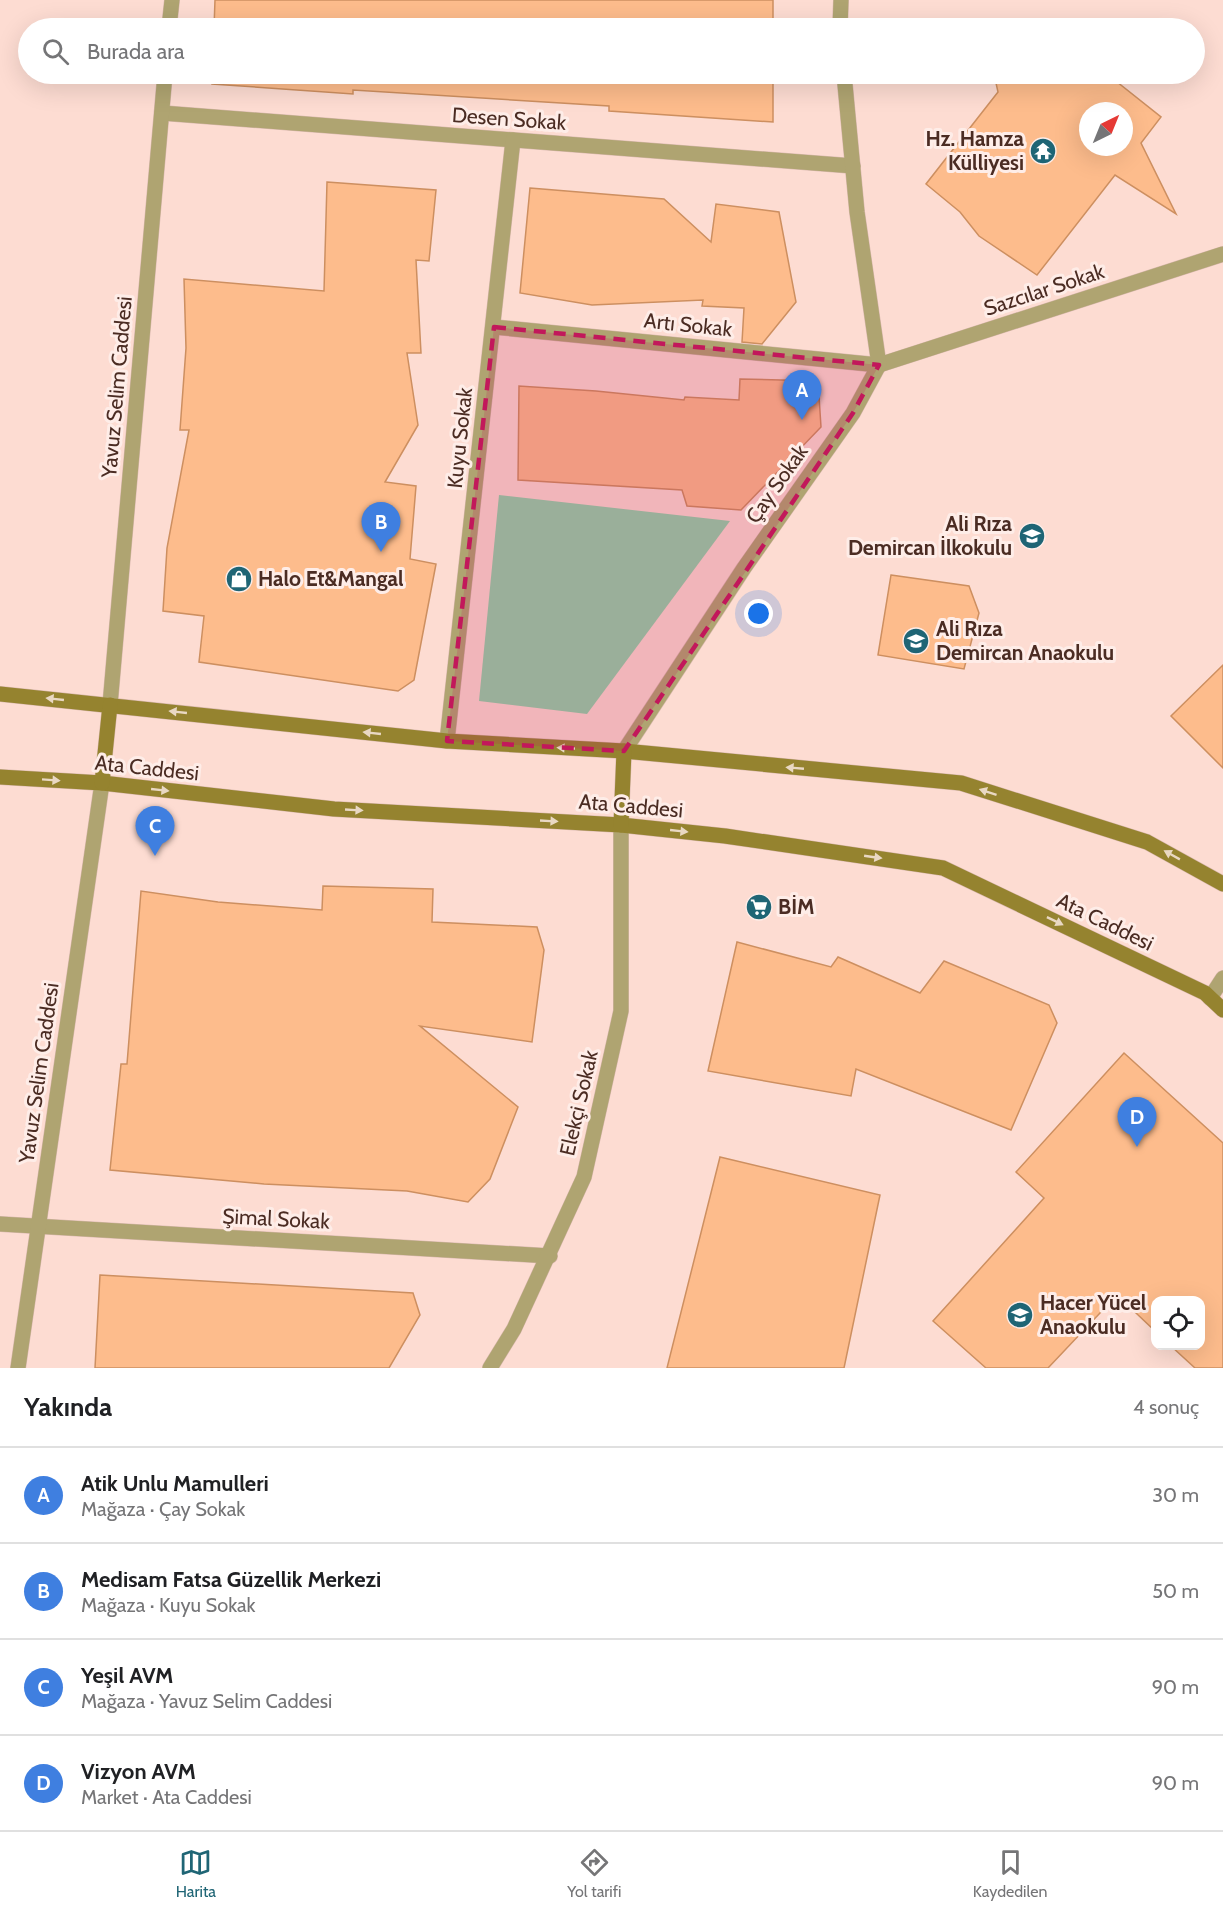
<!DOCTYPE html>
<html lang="tr">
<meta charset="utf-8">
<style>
:root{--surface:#fff;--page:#f6f6f6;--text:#202124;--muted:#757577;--line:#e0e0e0;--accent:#1f6575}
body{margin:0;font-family:Cabin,sans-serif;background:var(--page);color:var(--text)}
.controls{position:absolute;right:18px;bottom:18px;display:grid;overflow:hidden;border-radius:12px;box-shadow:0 6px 24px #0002}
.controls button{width:54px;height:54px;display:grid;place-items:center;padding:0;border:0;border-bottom:2px solid var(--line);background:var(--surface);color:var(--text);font:30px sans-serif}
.compass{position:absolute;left:1079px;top:102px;width:54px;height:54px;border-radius:50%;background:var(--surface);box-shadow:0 6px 24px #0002;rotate:43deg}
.you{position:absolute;left:759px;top:614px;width:21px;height:21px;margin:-15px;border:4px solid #fff;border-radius:50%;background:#1a73e8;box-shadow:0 0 0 9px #1a73e833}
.badge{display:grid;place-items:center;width:39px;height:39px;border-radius:50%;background:var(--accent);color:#fff;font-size:20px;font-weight:700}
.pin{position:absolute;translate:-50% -50px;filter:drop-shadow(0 2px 3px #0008)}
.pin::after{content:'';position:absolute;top:32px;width:21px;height:18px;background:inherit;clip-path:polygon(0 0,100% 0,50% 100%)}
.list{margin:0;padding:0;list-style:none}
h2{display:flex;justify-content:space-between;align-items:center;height:78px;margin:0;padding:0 24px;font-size:26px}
h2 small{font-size:20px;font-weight:400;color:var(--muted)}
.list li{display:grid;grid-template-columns:39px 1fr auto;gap:18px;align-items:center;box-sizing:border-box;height:96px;padding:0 24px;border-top:2px solid var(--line)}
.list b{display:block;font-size:22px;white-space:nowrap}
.list p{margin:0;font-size:20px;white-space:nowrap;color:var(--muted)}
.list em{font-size:20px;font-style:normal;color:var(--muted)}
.icon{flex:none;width:33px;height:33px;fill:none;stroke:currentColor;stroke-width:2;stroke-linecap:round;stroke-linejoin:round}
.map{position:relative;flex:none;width:1223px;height:1368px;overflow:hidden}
.search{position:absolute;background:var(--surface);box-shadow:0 6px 24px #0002;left:18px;right:18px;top:18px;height:66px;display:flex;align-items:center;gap:15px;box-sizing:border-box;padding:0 21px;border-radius:33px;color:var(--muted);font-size:22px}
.sheet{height:462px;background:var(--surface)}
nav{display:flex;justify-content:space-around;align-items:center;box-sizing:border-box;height:84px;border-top:2px solid var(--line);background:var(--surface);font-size:16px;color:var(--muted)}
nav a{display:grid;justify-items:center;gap:3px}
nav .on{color:var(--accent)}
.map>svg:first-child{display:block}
.green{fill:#90d5ab}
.building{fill:#fdbc8c;stroke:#cd8f60;stroke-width:1.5;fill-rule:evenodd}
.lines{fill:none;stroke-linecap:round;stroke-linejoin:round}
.street-casing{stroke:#d9b9af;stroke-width:16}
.secondary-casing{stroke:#d9b9af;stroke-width:16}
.street{stroke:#afa471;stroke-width:15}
.secondary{stroke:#95832f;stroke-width:15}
.oneway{fill:#e9d8c3}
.marked{fill:#c2185b;fill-opacity:0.2;stroke:#c2185b;stroke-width:4.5;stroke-dasharray:12 8;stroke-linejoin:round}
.labels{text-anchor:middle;stroke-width:6;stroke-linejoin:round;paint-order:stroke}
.street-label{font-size:21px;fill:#4b2c23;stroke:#feede8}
.poi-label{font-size:21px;font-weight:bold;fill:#4b2c23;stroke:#feede8;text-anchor:start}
</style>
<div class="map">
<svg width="1223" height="1368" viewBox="0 0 1223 1368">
<rect width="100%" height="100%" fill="#fddcd2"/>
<!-- green -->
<path class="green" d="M499 495 730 521 587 714 479 701Z"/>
<!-- building -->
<g class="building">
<path d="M215 0H773V28H214Z"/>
<path d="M213 74H773V122L609 111V106L353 90V94L212 84Z"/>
<path d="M994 74H1107L1161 117 1141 143 1176 214 1115 175 1037 275 979 236 960 212 926 184 998 92ZM1088 111H1124V147H1088Z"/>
<path d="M327 182 436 190 429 261 416 260 421 353H407L418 425 385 482 416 486 410 559 436 564 414 680 398 691 199 662 204 616 163 611 167 548 189 430H180L186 348 184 279 324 291Z"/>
<path d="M530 188 664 199 711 242 716 204 779 212 796 302 762 344 742 342 744 308 702 306 703 300 592 305 520 293Z"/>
<path d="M740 379 818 381 821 427 741 510 687 506 682 490 518 480 519 386 596 391 684 400 685 397 739 400Z"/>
<path d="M891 575 969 586 979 613 964 669 878 655Z"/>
<path d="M1223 665V768L1171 716Z"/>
<path d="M323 886 433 889 432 922 537 927 544 950 532 1042 420 1026 518 1107 490 1179 468 1202 407 1191 264 1184 110 1170 121 1064H127L141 891 218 902 322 910Z"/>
<path d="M737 942 831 967 838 957 920 993 944 961 1049 1005 1057 1023 1011 1130 856 1069 851 1096 708 1071Z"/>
<path d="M1124 1053 1223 1143V1368H1195L1171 1346H1200V1300H1155V1331L1117 1295 1048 1368H986L933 1321 1044 1198 1016 1172Z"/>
<path d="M720 1157 880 1195 844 1368H667Z"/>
<path d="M100 1275 413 1293 420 1315 389 1368H95Z"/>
</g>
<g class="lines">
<defs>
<g id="street">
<path d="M169 28 172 0"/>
<path d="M840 28 841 0"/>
<path d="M162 113 853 166"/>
<path d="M494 327 879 365 1223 254"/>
<path d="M110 705 165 74"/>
<path d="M447 741 513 140"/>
<path d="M624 751 744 568 853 413 879 365 857 212 844 74"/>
<path d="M1210 998 1223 978"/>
<path d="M0 1224 550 1256"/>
<path d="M18 1368 102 783"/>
<path d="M490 1368 514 1329 584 1177 621 1011V825"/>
</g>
<g id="secondary">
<path d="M0 694 447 741 624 751 961 783 1147 842 1223 884"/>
<path d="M0 777 102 783 334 809 621 825 725 836 943 868 1205 993 1223 1010"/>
<path d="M102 783 110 705"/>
<path d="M621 825 624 751"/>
</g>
</defs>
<!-- street casing -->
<use href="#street" class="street-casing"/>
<!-- secondary casing -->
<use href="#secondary" class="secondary-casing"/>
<!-- street -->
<use href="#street" class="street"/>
<!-- secondary -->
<use href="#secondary" class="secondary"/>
</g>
<!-- one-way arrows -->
<defs><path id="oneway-solid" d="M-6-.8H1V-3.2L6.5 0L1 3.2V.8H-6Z" transform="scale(1.5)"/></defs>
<g class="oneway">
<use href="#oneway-solid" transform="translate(55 699) rotate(-174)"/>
<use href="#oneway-solid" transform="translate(178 712) rotate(-174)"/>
<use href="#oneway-solid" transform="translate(372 733) rotate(-174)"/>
<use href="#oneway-solid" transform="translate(566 748) rotate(-177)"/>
<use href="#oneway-solid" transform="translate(795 768) rotate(-175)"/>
<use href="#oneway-solid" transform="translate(51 780) rotate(4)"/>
<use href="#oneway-solid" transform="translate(160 790) rotate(6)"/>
<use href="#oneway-solid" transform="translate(988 792) rotate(-162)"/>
<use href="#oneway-solid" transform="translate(354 810) rotate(3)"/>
<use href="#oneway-solid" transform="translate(549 821) rotate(3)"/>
<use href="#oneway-solid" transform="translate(679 831) rotate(6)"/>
<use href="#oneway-solid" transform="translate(1172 855) rotate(-151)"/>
<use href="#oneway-solid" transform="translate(873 857) rotate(8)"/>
<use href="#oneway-solid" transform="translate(1055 921) rotate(26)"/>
</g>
<!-- marked area -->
<path class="marked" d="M494 327 879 365 853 413 624 751 447 741Z"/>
<!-- icons -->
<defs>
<symbol id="temple-disc" viewBox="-11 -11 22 22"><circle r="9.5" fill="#1f6575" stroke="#feede8"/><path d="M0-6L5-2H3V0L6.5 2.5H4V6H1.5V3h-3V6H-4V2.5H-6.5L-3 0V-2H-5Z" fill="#fff"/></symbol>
<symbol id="school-disc" viewBox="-11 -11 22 22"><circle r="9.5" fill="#1f6575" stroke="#feede8"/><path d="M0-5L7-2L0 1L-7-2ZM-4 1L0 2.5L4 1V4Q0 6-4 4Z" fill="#fff"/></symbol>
<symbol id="shop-disc" viewBox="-11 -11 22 22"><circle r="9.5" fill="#1f6575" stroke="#feede8"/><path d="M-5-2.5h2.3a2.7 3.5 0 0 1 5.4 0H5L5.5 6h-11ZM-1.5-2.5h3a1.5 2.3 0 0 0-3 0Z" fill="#fff"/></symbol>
<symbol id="supermarket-disc" viewBox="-11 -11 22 22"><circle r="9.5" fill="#1f6575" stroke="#feede8"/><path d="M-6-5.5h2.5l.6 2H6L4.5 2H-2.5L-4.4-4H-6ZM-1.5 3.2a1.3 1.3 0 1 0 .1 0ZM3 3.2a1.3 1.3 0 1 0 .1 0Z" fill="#fff"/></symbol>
</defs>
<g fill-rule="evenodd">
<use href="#temple-disc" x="1028" y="136" width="30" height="30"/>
<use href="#school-disc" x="1017" y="521" width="30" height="30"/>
<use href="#shop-disc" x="224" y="564" width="30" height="30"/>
<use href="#school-disc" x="901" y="626" width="30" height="30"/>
<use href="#supermarket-disc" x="744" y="892" width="30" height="30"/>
<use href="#school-disc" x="1005" y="1300" width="30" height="30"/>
</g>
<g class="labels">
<!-- street labels -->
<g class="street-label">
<text transform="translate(509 119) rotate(4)" y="7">Desen Sokak</text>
<text transform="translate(1044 290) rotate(-18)" y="7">Sazcılar Sokak</text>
<text transform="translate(688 325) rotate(6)" y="7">Artı Sokak</text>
<text transform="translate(117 387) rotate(-85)" y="7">Yavuz Selim Caddesi</text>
<text transform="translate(460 438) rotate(-84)" y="7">Kuyu Sokak</text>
<text transform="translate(777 484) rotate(-55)" y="7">Çay Sokak</text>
<text transform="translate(147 768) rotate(6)" y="7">Ata Caddesi</text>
<text transform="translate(631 806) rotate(5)" y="7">Ata Caddesi</text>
<text transform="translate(1105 922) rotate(26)" y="7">Ata Caddesi</text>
<text transform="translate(39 1073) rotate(-82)" y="7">Yavuz Selim Caddesi</text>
<text transform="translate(579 1103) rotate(-77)" y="7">Elekçi Sokak</text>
<text transform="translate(276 1219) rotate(3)" y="7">Şimal Sokak</text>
</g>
<!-- poi labels -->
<g class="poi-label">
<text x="1024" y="146" text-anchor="end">Hz. Hamza<tspan x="1024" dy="24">Külliyesi</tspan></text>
<text x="1012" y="531" text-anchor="end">Ali Rıza<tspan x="1012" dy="24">Demircan İlkokulu</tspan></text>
<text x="258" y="586">Halo Et&amp;Mangal</text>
<text x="936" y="636">Ali Rıza<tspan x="936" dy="24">Demircan Anaokulu</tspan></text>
<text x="778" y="914">BİM</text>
<text x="1040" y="1310">Hacer Yücel<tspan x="1040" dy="24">Anaokulu</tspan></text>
</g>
</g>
</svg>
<div class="controls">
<button><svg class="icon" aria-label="locate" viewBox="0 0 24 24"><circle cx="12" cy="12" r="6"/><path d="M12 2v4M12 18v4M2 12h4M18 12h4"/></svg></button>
</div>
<svg class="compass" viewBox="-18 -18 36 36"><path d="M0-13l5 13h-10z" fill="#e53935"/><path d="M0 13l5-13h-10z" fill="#757577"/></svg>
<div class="you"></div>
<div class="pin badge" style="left:802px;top:420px;background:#3f7fe0">A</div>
<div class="pin badge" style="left:381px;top:552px;background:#3f7fe0">B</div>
<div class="pin badge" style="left:155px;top:856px;background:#3f7fe0">C</div>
<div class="pin badge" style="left:1137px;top:1147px;background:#3f7fe0">D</div>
<div class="search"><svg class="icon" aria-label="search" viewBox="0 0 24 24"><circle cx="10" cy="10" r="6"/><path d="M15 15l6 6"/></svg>Burada ara</div>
</div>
<section class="sheet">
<h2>Yakında<small>4 sonuç</small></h2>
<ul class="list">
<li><span class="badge" style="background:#3f7fe0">A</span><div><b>Atik Unlu Mamulleri</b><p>Mağaza · Çay Sokak</p></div><em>30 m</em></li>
<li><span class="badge" style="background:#3f7fe0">B</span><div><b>Medisam Fatsa Güzellik Merkezi</b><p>Mağaza · Kuyu Sokak</p></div><em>50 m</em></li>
<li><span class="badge" style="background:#3f7fe0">C</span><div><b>Yeşil AVM</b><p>Mağaza · Yavuz Selim Caddesi</p></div><em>90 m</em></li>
<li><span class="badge" style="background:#3f7fe0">D</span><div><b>Vizyon AVM</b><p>Market · Ata Caddesi</p></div><em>90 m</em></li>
</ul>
</section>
<nav>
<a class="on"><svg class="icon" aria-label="map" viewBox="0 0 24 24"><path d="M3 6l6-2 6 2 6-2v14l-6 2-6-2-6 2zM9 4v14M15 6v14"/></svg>Harita</a>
<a><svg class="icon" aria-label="directions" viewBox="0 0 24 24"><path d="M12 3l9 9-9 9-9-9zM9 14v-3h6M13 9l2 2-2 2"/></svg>Yol tarifi</a>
<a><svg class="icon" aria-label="saved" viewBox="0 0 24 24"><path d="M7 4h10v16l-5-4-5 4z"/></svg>Kaydedilen</a>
</nav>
